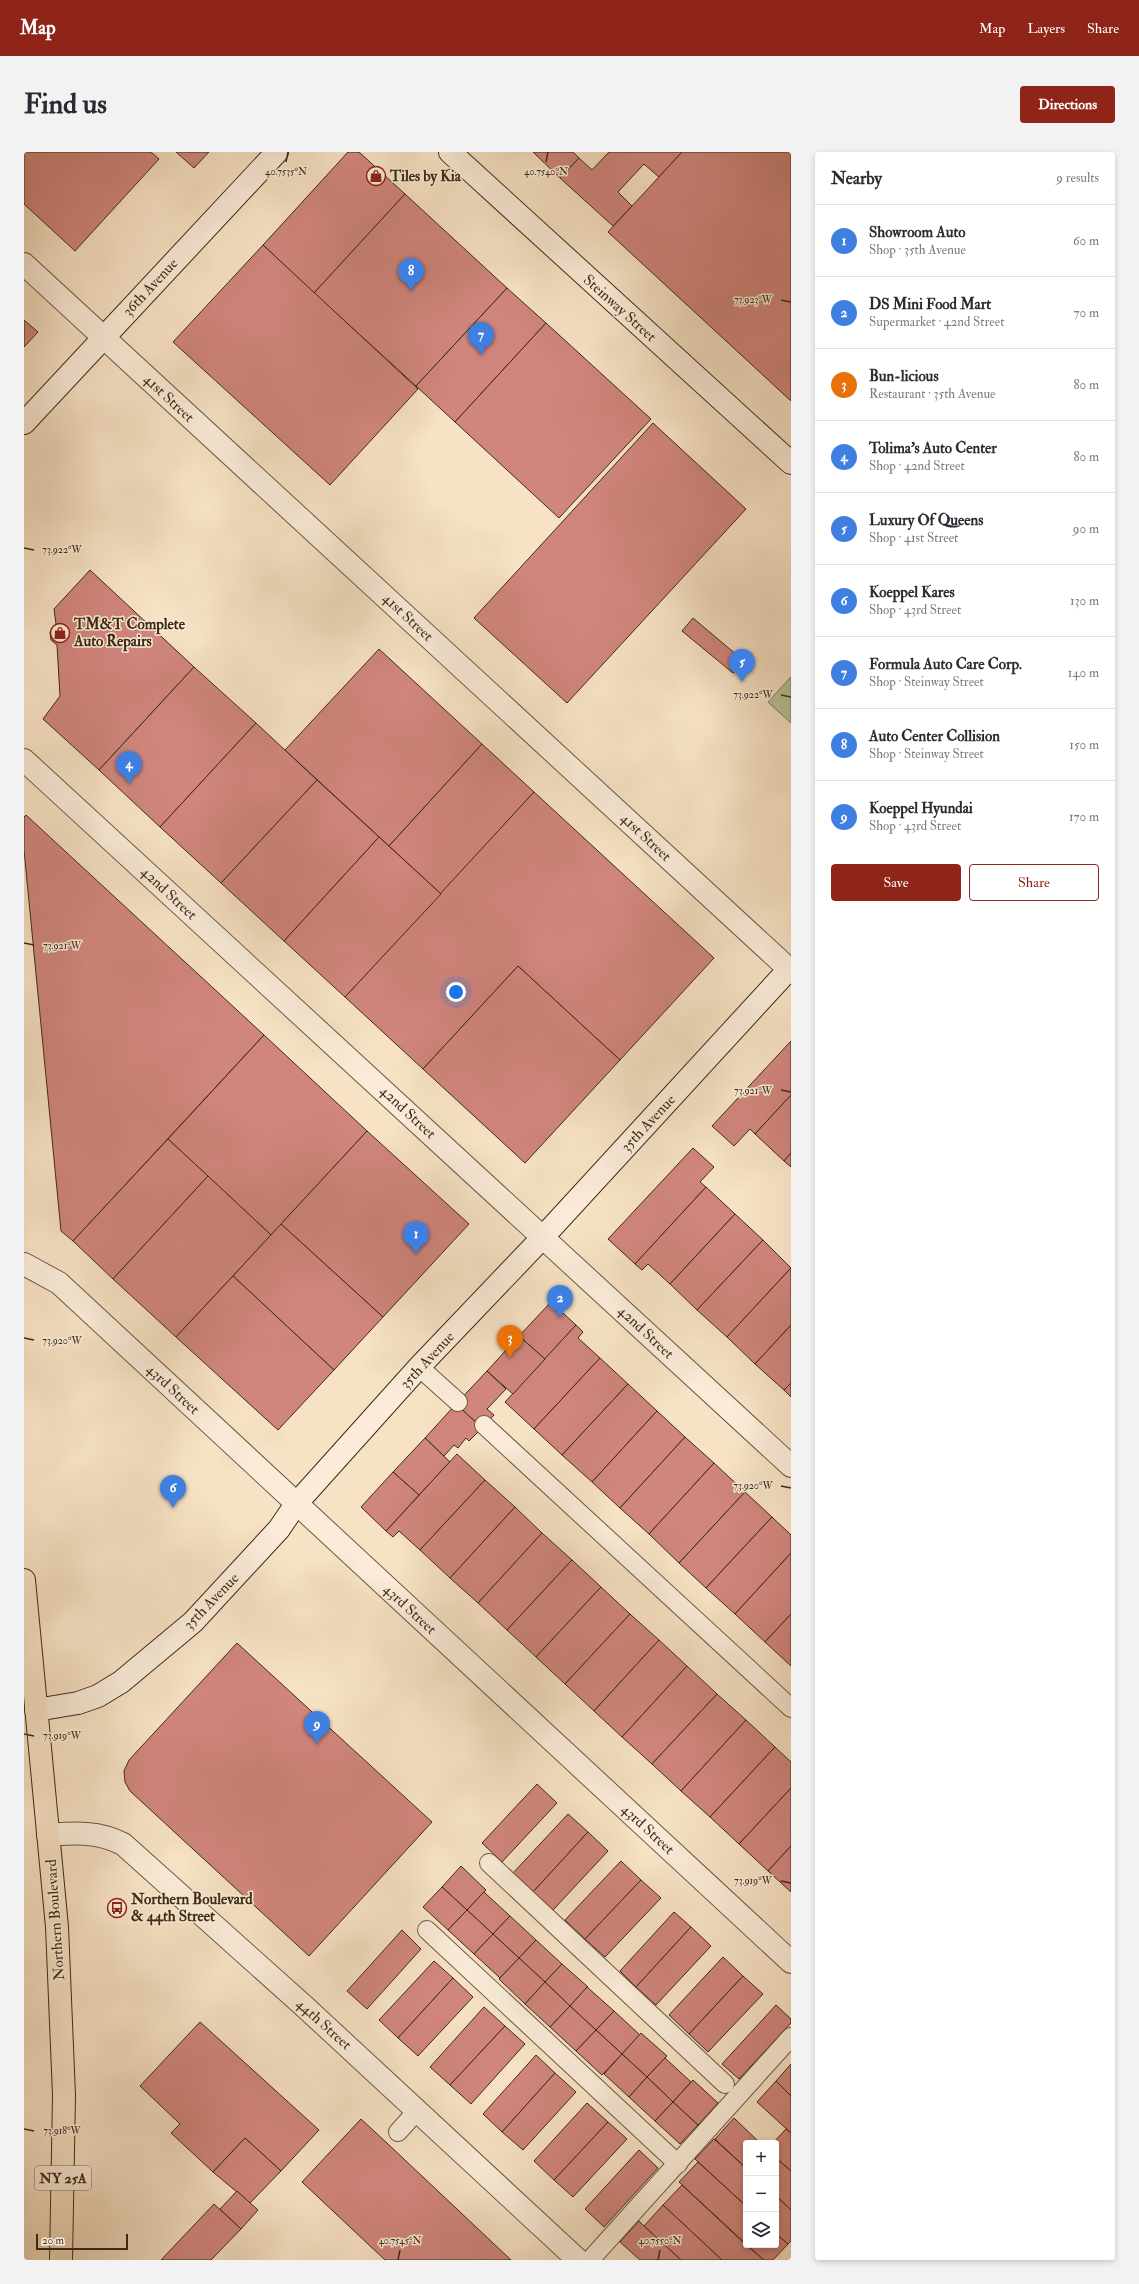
<!DOCTYPE html>
<meta charset="utf-8">
<style>
:root{--surface:#fff;--page:#f2f2f3;--text:#2b2b33;--muted:#7c7c81;--line:#e1e1e2;--accent:#8f2418}
body{margin:0;font-family:"IM FELL Double Pica",serif;background:var(--page);color:var(--text)}
.controls{position:absolute;right:12px;bottom:12px;display:grid;overflow:hidden;border-radius:4px;box-shadow:0 2px 6px #0003}
.controls button{width:36px;height:36px;display:grid;place-items:center;padding:0;border:0;border-bottom:1px solid var(--line);background:var(--surface);color:var(--text);font:20px sans-serif}
.scale{position:absolute;left:12px;bottom:10px;width:92px;box-sizing:border-box;padding-left:4px;border:2px solid #3f2b15;border-top:0;font-size:11px;line-height:14px;white-space:nowrap;color:#3f2b15;-webkit-text-stroke:3px #faecd9;paint-order:stroke}
.you{position:absolute;left:432px;top:840px;width:14px;height:14px;margin:-10px;border:3px solid #fff;border-radius:50%;background:#1a73e8;box-shadow:0 0 0 6px #1a73e833}
.badge{display:grid;place-items:center;width:26px;height:26px;border-radius:50%;background:var(--accent);color:#fff;font-size:13px;font-weight:700}
.pin{position:absolute;translate:-50% -33px;filter:drop-shadow(0 1px 2px #0008)}
.pin::after{content:'';position:absolute;top:21px;width:14px;height:12px;background:inherit;clip-path:polygon(0 0,100% 0,50% 100%)}
.list{margin:0;padding:0;list-style:none}
h2{display:flex;justify-content:space-between;align-items:center;height:52px;margin:0;padding:0 16px;font-size:17px}
h2 small{font-size:13px;font-weight:400;color:var(--muted)}
.list li{display:grid;grid-template-columns:26px 1fr auto;gap:12px;align-items:center;box-sizing:border-box;height:72px;padding:0 16px;border-top:1px solid var(--line)}
.list b{display:block;font-size:15px;white-space:nowrap}
.list p{margin:0;font-size:13px;white-space:nowrap;color:var(--muted)}
.list em{font-size:13px;font-style:normal;color:var(--muted)}
.actions{display:flex;gap:8px;padding:12px 16px}
.actions a{flex:1;padding:9px 0;border:1px solid var(--accent);border-radius:4px;text-align:center;font-size:14px;color:var(--accent)}
.actions .main{background:var(--accent);color:#fff}
.icon{flex:none;width:22px;height:22px;fill:none;stroke:currentColor;stroke-width:2;stroke-linecap:round;stroke-linejoin:round}
.map{position:relative;flex:none;width:767px;height:2108px;overflow:hidden;border-radius:4px}
header{display:flex;align-items:center;gap:24px;box-sizing:border-box;height:56px;padding:0 20px;background:var(--accent);color:#fff}
header strong{font-size:19px}
nav{display:flex;gap:22px;margin-inline-start:auto;font-size:14px}
.intro{display:flex;align-items:center;justify-content:space-between;box-sizing:border-box;height:96px;padding:0 24px}
h1{margin:0;font-size:28px}
.button{padding:10px 18px;border-radius:4px;background:var(--accent);color:#fff;font-size:14px;font-weight:700}
main{display:flex;gap:24px;padding:0 24px}
aside{flex:1;background:var(--surface);border-radius:4px;box-shadow:0 2px 6px #0003}
.map>svg:first-child{display:block}
.green{fill:#b9c497;stroke:#7c7856}
.building{fill:#d0857d;stroke:#3f2b15}
.lines{fill:none;stroke-linecap:round;stroke-linejoin:round}
.lane-casing{stroke:#6d5941;stroke-width:20}
.street-casing{stroke:#6d5941;stroke-width:24}
.secondary-casing{stroke:#3f2b15;stroke-width:24}
.primary-casing{stroke:#3f2b15;stroke-width:24}
.lane{stroke:#faecd9;stroke-width:18}
.street{stroke:#faecd9;stroke-width:22}
.secondary{stroke:#faecd9;stroke-width:22}
.primary{stroke:#f7e2c5;stroke-width:22}
.ticks{fill:none;stroke:#3f2b15;stroke-width:1.5}
.labels{text-anchor:middle;stroke-width:3;stroke-linejoin:round;paint-order:stroke}
.shield{fill:#faecd9;stroke:#776550;stroke-width:1}
.shield-label{font-size:14px;font-weight:bold;fill:#3f2b15}
.poi-label{font-size:15px;font-weight:bold;fill:#3f2b15;stroke:#faecd9;text-anchor:start}
.street-label{font-size:15px;fill:#3f2b15;stroke:#faecd9}
.ticks-label{font-size:10px;text-anchor:middle;fill:#3f2b15;stroke:#faecd9;stroke-width:3;stroke-linejoin:round;paint-order:stroke}
</style>
<header>
<strong>Map</strong>
<nav><a>Map</a><a>Layers</a><a>Share</a></nav>
</header>
<div class="intro"><h1>Find us</h1><a class="button">Directions</a></div>
<main>
<div class="map">
<svg width="767" height="2108" viewBox="0 0 767 2108">
<rect width="100%" height="100%" fill="#f7e2c5"/>
<filter id="stains"><feTurbulence type="fractalNoise" baseFrequency=".005" numOctaves="4"/><feColorMatrix values="0 0 0 0 .2 0 0 0 0 .09 0 0 0 0 .02 0 0 0 .5 -.17"/></filter>
<radialGradient id="worn" r=".72"><stop offset=".6" stop-color="#630" stop-opacity="0"/><stop offset="1" stop-color="#630" stop-opacity=".3"/></radialGradient>
<!-- green -->
<path class="green" d="M767 525V571L744 550Z"/>
<!-- building -->
<g class="building">
<path d="M0 0H127L135 7 51 99 0 52Z"/>
<path d="M152 0H185L170 16Z"/>
<path d="M324 0H335L381 42 290 141 239 93Z"/>
<path d="M509 0H549L555 6 536 26Z"/>
<path d="M585 0H658L635 25 620 12 594 40 608 54 589 74 536 26 555 6 568 18Z"/>
<path d="M658 0H767V249L584 80Z"/>
<path d="M381 42 483 136 392 234 290 141Z"/>
<path d="M239 93 394 237 306 333 149 190Z"/>
<path d="M483 136 522 171 431 270 392 234Z"/>
<path d="M0 168 14 180 0 195Z"/>
<path d="M522 171 627 267 535 366 431 270Z"/>
<path d="M629 271 722 357 543 551 450 466Z"/>
<path d="M66 418 170 515 75 618 19 567 36 544 33 493 27 488 26 480 32 472 30 457Z"/>
<path d="M669 466 720 509 709 521 658 479Z"/>
<path d="M355 497 458 592 365 694 261 598Z"/>
<path d="M170 515 232 571 136 675 75 618Z"/>
<path d="M232 571 293 628 197 731 136 675Z"/>
<path d="M458 592 510 640 417 742 365 694Z"/>
<path d="M293 628 355 685 260 789 197 731Z"/>
<path d="M510 640 690 806 596 908 494 814 399 917 321 845Z"/>
<path d="M2 663 240 883 49 1089 37 1079 0 698V665Z"/>
<path d="M355 685 417 742 321 845 260 789Z"/>
<path d="M494 814 596 908 501 1011 399 917Z"/>
<path d="M240 883 343 979 247 1083 144 987Z"/>
<path d="M767 889V943L731 982 726 977 710 994 688 974Z"/>
<path d="M767 943V1001L760 1009 731 982Z"/>
<path d="M343 979 445 1072 359 1165 257 1072Z"/>
<path d="M144 987 184 1024 89 1127 49 1089Z"/>
<path d="M669 996 690 1015 676 1030 682 1035 611 1112 584 1087Z"/>
<path d="M767 1001V1015L760 1009Z"/>
<path d="M184 1024 247 1083 152 1185 89 1127Z"/>
<path d="M682 1035 711 1062 646 1132 624 1112 618 1118 611 1112Z"/>
<path d="M711 1062 739 1088 673 1158 646 1132Z"/>
<path d="M257 1072 359 1165 310 1218 209 1124Z"/>
<path d="M739 1088 767 1116 703 1185 673 1158Z"/>
<path d="M767 1116V1173L731 1212 703 1185Z"/>
<path d="M209 1124 310 1218 254 1278 152 1185Z"/>
<path d="M527 1150 552 1173 521 1207 495 1184Z"/>
<path d="M552 1173 559 1180 554 1186 576 1206 510 1277 481 1250Z"/>
<path d="M767 1173V1231L760 1238 731 1212Z"/>
<path d="M495 1184 521 1207 489 1242 463 1219Z"/>
<path d="M576 1206 604 1232 538 1303 510 1277Z"/>
<path d="M463 1219 482 1237 463 1257 470 1263 458 1276 432 1252Z"/>
<path d="M767 1231V1245L760 1238Z"/>
<path d="M604 1232 633 1259 568 1330 538 1303Z"/>
<path d="M432 1252 458 1276 445 1289 442 1286 434 1296 430 1293 420 1304 401 1286Z"/>
<path d="M633 1259 661 1285 596 1356 568 1330Z"/>
<path d="M661 1285 690 1311 625 1382 596 1356Z"/>
<path d="M401 1286 426 1310 395 1343 369 1320Z"/>
<path d="M433 1302 461 1328 396 1398 375 1379 369 1385 362 1379Z"/>
<path d="M690 1311 721 1340 655 1411 625 1382Z"/>
<path d="M369 1320 395 1343 362 1379 337 1355Z"/>
<path d="M461 1328 491 1355 426 1426 396 1398Z"/>
<path d="M721 1340 748 1365 682 1436 655 1411Z"/>
<path d="M491 1355 518 1381 454 1451 426 1426Z"/>
<path d="M748 1365 767 1383V1401L711 1462 682 1436Z"/>
<path d="M518 1381 548 1408 483 1478 454 1451Z"/>
<path d="M767 1401V1462L741 1490 711 1462Z"/>
<path d="M548 1408 577 1435 512 1505 483 1478Z"/>
<path d="M577 1435 606 1462 541 1532 512 1505Z"/>
<path d="M606 1462 635 1488 570 1559 541 1532Z"/>
<path d="M767 1462V1514L741 1490Z"/>
<path d="M635 1488 663 1514 598 1585 570 1559Z"/>
<path d="M213 1491 408 1670 285 1804 106 1639 101 1630 100 1619 105 1608Z"/>
<path d="M663 1514 693 1542 628 1612 598 1585Z"/>
<path d="M693 1542 722 1568 657 1639 628 1612Z"/>
<path d="M722 1568 751 1595 686 1665 657 1639Z"/>
<path d="M751 1595 767 1610V1636L715 1692 686 1665Z"/>
<path d="M513 1632 533 1651 478 1710 458 1691Z"/>
<path d="M767 1636V1694L744 1719 715 1692Z"/>
<path d="M544 1662 564 1680 509 1740 489 1721Z"/>
<path d="M564 1680 584 1699 529 1758 509 1740Z"/>
<path d="M767 1694V1740L744 1719Z"/>
<path d="M597 1709 617 1728 561 1787 541 1768Z"/>
<path d="M437 1714 462 1738 443 1758 418 1735Z"/>
<path d="M617 1728 637 1746 581 1805 561 1787Z"/>
<path d="M418 1735 443 1758 424 1778 399 1755Z"/>
<path d="M460 1740 486 1764 469 1782 443 1758Z"/>
<path d="M443 1758 469 1782 450 1802 424 1778Z"/>
<path d="M650 1760 667 1775 612 1835 596 1819Z"/>
<path d="M486 1764 512 1788 495 1806 469 1782Z"/>
<path d="M667 1775 687 1794 632 1853 612 1835Z"/>
<path d="M378 1778 397 1797 343 1857 323 1839Z"/>
<path d="M469 1782 495 1806 476 1826 450 1802Z"/>
<path d="M512 1788 538 1812 521 1830 495 1806Z"/>
<path d="M699 1805 719 1824 665 1882 645 1863Z"/>
<path d="M495 1806 521 1830 501 1852 475 1827Z"/>
<path d="M410 1809 429 1826 374 1886 355 1868Z"/>
<path d="M538 1812 564 1835 546 1854 521 1830Z"/>
<path d="M719 1824 739 1842 684 1900 665 1882Z"/>
<path d="M429 1826 449 1845 394 1904 374 1886Z"/>
<path d="M521 1830 546 1854 526 1875 501 1852Z"/>
<path d="M563 1835 590 1859 572 1878 546 1854Z"/>
<path d="M752 1853 767 1867V1871L715 1927 698 1912Z"/>
<path d="M546 1854 572 1878 552 1899 526 1875Z"/>
<path d="M460 1855 481 1874 426 1933 406 1915Z"/>
<path d="M590 1859 616 1883 598 1902 572 1878Z"/>
<path d="M176 1870 295 1978 257 2019 221 1986 189 2020 147 1981 156 1972 116 1934Z"/>
<path d="M481 1874 501 1892 447 1952 426 1933Z"/>
<path d="M572 1878 598 1902 578 1923 552 1899Z"/>
<path d="M617 1881 643 1904 623 1925 598 1902Z"/>
<path d="M598 1902 623 1925 605 1945 580 1922Z"/>
<path d="M512 1903 531 1921 478 1980 459 1962Z"/>
<path d="M641 1906 667 1930 649 1950 623 1925Z"/>
<path d="M767 1912V1944L752 1929Z"/>
<path d="M531 1921 552 1940 499 1998 478 1980Z"/>
<path d="M623 1925 649 1950 631 1969 605 1945Z"/>
<path d="M669 1928 694 1951 674 1973 649 1950Z"/>
<path d="M752 1929 767 1944V1981L733 1950Z"/>
<path d="M649 1950 674 1973 656 1992 631 1969Z"/>
<path d="M563 1951 584 1970 530 2028 510 2009Z"/>
<path d="M710 1966 736 1991H722V2016L691 1987Z"/>
<path d="M337 1967 364 1992 487 2108H361L278 2030Z"/>
<path d="M584 1970 603 1987 549 2045 530 2028Z"/>
<path d="M762 1977 767 1981V2019L752 2006V1991H749Z"/>
<path d="M221 1986 257 2019 226 2051 189 2020Z"/>
<path d="M690 1987 722 2016V2054L671 2007Z"/>
<path d="M615 1998 634 2016 580 2075 561 2057Z"/>
<path d="M752 2006 767 2019V2058L752 2044Z"/>
<path d="M674 2010 722 2054V2092L655 2030Z"/>
<path d="M658 2033 722 2093 740 2108H698L639 2053Z"/>
<path d="M213 2039 234 2058 217 2077 196 2057Z"/>
<path d="M752 2044 767 2058V2089L764 2092 752 2082Z"/>
<path d="M190 2052 217 2077 187 2108H137Z"/>
<path d="M639 2053 698 2108H657L620 2074Z"/>
<path d="M615 2069 620 2074 657 2108H616L596 2090Z"/>
<path d="M752 2082 764 2092 749 2108H740L723 2093H752Z"/>
</g>
<g class="lines">
<defs>
<g id="lane">
<path d="M395 1215 434 1250"/>
<path d="M460 1273 767 1556"/>
<path d="M465 1711 701 1932"/>
<path d="M403 1778 654 2012"/>
<path d="M374 1980 393 1959"/>
<path d="M566 2108 767 1885"/>
</g>
<g id="street">
<path d="M0 112 767 819"/>
<path d="M0 608 767 1314"/>
<path d="M0 1112 35 1131 767 1810"/>
<path d="M24 1683C51 1681 74 1679 99 1692L281 1855 554 2108"/>
</g>
<g id="secondary">
<path d="M426 0 767 311"/>
<path d="M0 271 253 0"/>
<path d="M12 1558 54 1551 74 1544 97 1530 169 1470 255 1377 272 1352 395 1215 519 1085 767 815"/>
</g>
<path id="primary" d="M0 1428 33 1775 40 1943 37 2108"/>
</defs>
<!-- lane casing -->
<use href="#lane" class="lane-casing"/>
<!-- street casing -->
<use href="#street" class="street-casing"/>
<!-- secondary casing -->
<use href="#secondary" class="secondary-casing"/>
<!-- primary casing -->
<use href="#primary" class="primary-casing"/>
<!-- lane -->
<use href="#lane" class="lane"/>
<!-- street -->
<use href="#street" class="street"/>
<!-- secondary -->
<use href="#secondary" class="secondary"/>
<!-- primary -->
<use href="#primary" class="primary"/>
</g>
<!-- ticks -->
<path class="ticks" d="M262 10 264 0M522 10 524 0M757 148 767 150M0 396 10 398M757 543 767 545M0 791 10 793M757 938 767 940M0 1186 10 1188M757 1334 767 1336M0 1582 10 1584M757 1729 767 1731M0 1977 10 1979M374 2108 376 2098M634 2108 636 2098"/>
<!-- icons -->
<defs>
<symbol id="shop-ring" viewBox="-11 -11 22 22"><circle r="9.5" fill="#faecd9" stroke="#8f2418" stroke-width="1.5"/><path d="M-5-2.5h2.3a2.7 3.5 0 0 1 5.4 0H5L5.5 6h-11ZM-1.5-2.5h3a1.5 2.3 0 0 0-3 0Z" fill="#8f2418"/></symbol>
<symbol id="bus-ring" viewBox="-11 -11 22 22"><circle r="9.5" fill="#faecd9" stroke="#8f2418" stroke-width="1.5"/><path d="M-5-6H5V4H4V6H2V4H-2V6H-4V4H-5ZM-3.5-4V0h7V-4ZM-3.5 1.2v1.5H-2V1.2ZM2 1.2v1.5H3.5V1.2Z" fill="#8f2418"/></symbol>
</defs>
<g fill-rule="evenodd">
<use href="#shop-ring" x="341" y="13" width="22" height="22"/>
<use href="#shop-ring" x="25" y="470" width="22" height="22"/>
<use href="#bus-ring" x="82" y="1745" width="22" height="22"/>
</g>
<g class="labels">
<!-- shield labels -->
<rect class="shield" x="11" y="2014" width="56" height="24" rx="3"/>
<g class="shield-label">
<text x="39" y="2031">NY 25A</text>
</g>
<!-- poi labels -->
<g class="poi-label">
<text x="366" y="29">Tiles by Kia</text>
<text x="50" y="477">TM&amp;T Complete<tspan x="50" dy="17">Auto Repairs</tspan></text>
<text x="107" y="1752">Northern Boulevard<tspan x="107" dy="17">&amp; 44th Street</tspan></text>
</g>
<!-- street labels -->
<g class="street-label">
<text transform="translate(126 135) rotate(-47)" y="5">36th Avenue</text>
<text transform="translate(596 156) rotate(42)" y="5">Steinway Street</text>
<text transform="translate(145 246) rotate(43)" y="5">41st Street</text>
<text transform="translate(384 465) rotate(43)" y="5">41st Street</text>
<text transform="translate(622 685) rotate(43)" y="5">41st Street</text>
<text transform="translate(145 741) rotate(43)" y="5">42nd Street</text>
<text transform="translate(384 960) rotate(43)" y="5">42nd Street</text>
<text transform="translate(624 971) rotate(-47)" y="5">35th Avenue</text>
<text transform="translate(622 1180) rotate(43)" y="5">42nd Street</text>
<text transform="translate(403 1208) rotate(-47)" y="5">35th Avenue</text>
<text transform="translate(149 1237) rotate(43)" y="5">43rd Street</text>
<text transform="translate(187 1449) rotate(-46)" y="5">35th Avenue</text>
<text transform="translate(386 1457) rotate(43)" y="5">43rd Street</text>
<text transform="translate(624 1677) rotate(43)" y="5">43rd Street</text>
<text transform="translate(31 1768) rotate(-94)" y="5">Northern Boulevard</text>
<text transform="translate(300 1872) rotate(42)" y="5">44th Street</text>
</g>
</g>
<g class="ticks-label">
<text x="262" y="23">40.7535°N</text>
<text x="522" y="23">40.7540°N</text>
<text x="729" y="151">73.923°W</text>
<text x="38" y="401">73.922°W</text>
<text x="729" y="546">73.922°W</text>
<text x="38" y="797">73.921°W</text>
<text x="729" y="942">73.921°W</text>
<text x="38" y="1192">73.920°W</text>
<text x="729" y="1337">73.920°W</text>
<text x="38" y="1587">73.919°W</text>
<text x="729" y="1732">73.919°W</text>
<text x="38" y="1982">73.918°W</text>
<text x="376" y="2092">40.7545°N</text>
<text x="636" y="2092">40.7550°N</text>
</g>
<rect width="100%" height="100%" filter="url(#stains)"/>
<rect width="100%" height="100%" fill="url(#worn)"/>
</svg>
<div class="controls">
<button>+</button>
<button>−</button>
<button><svg class="icon" aria-label="layers" viewBox="0 0 24 24"><path d="M12 4l9 5-9 5-9-5zM3 14l9 5 9-5"/></svg></button>
</div>
<div class="scale">20 m</div>
<div class="you"></div>
<div class="pin badge" style="left:392px;top:1102px;background:#3f7fe0">1</div>
<div class="pin badge" style="left:536px;top:1166px;background:#3f7fe0">2</div>
<div class="pin badge" style="left:486px;top:1206px;background:#e8710a">3</div>
<div class="pin badge" style="left:105px;top:632px;background:#3f7fe0">4</div>
<div class="pin badge" style="left:718px;top:530px;background:#3f7fe0">5</div>
<div class="pin badge" style="left:149px;top:1356px;background:#3f7fe0">6</div>
<div class="pin badge" style="left:457px;top:203px;background:#3f7fe0">7</div>
<div class="pin badge" style="left:387px;top:139px;background:#3f7fe0">8</div>
<div class="pin badge" style="left:293px;top:1592px;background:#3f7fe0">9</div>
</div>
<aside>
<h2>Nearby<small>9 results</small></h2>
<ul class="list">
<li><span class="badge" style="background:#3f7fe0">1</span><div><b>Showroom Auto</b><p>Shop · 35th Avenue</p></div><em>60 m</em></li>
<li><span class="badge" style="background:#3f7fe0">2</span><div><b>DS Mini Food Mart</b><p>Supermarket · 42nd Street</p></div><em>70 m</em></li>
<li><span class="badge" style="background:#e8710a">3</span><div><b>Bun-licious</b><p>Restaurant · 35th Avenue</p></div><em>80 m</em></li>
<li><span class="badge" style="background:#3f7fe0">4</span><div><b>Tolima's Auto Center</b><p>Shop · 42nd Street</p></div><em>80 m</em></li>
<li><span class="badge" style="background:#3f7fe0">5</span><div><b>Luxury Of Queens</b><p>Shop · 41st Street</p></div><em>90 m</em></li>
<li><span class="badge" style="background:#3f7fe0">6</span><div><b>Koeppel Kares</b><p>Shop · 43rd Street</p></div><em>130 m</em></li>
<li><span class="badge" style="background:#3f7fe0">7</span><div><b>Formula Auto Care Corp.</b><p>Shop · Steinway Street</p></div><em>140 m</em></li>
<li><span class="badge" style="background:#3f7fe0">8</span><div><b>Auto Center Collision</b><p>Shop · Steinway Street</p></div><em>150 m</em></li>
<li><span class="badge" style="background:#3f7fe0">9</span><div><b>Koeppel Hyundai</b><p>Shop · 43rd Street</p></div><em>170 m</em></li>
</ul>
<div class="actions"><a class="main">Save</a><a>Share</a></div>
</aside>
</main>
